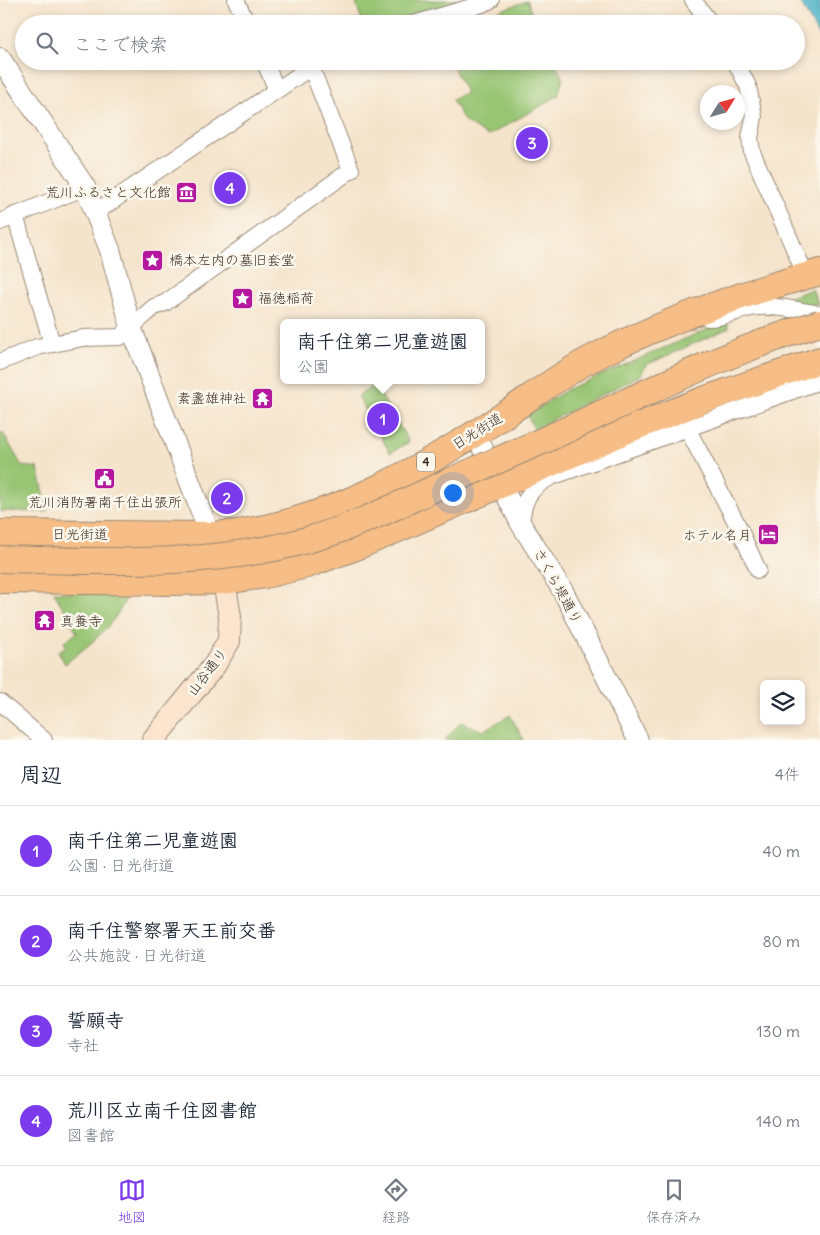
<!DOCTYPE html>
<html lang="ja">
<meta charset="utf-8">
<style>
:root{--surface:#fff;--page:#f6f6f7;--text:#1f2937;--muted:#747a83;--line:#e0e1e3;--accent:#7c3aed}
body{margin:0;font-family:Delius,"Klee One",sans-serif;background:var(--page);color:var(--text)}
.controls{position:absolute;right:15px;bottom:15px;display:grid;overflow:hidden;border-radius:8px;box-shadow:0 2px 8px #0003}
.controls button{width:45px;height:45px;display:grid;place-items:center;padding:0;border:0;border-bottom:1px solid var(--line);background:var(--surface);color:var(--text);font:25px sans-serif}
.compass{position:absolute;left:700px;top:85px;width:45px;height:45px;border-radius:50%;background:var(--surface);box-shadow:0 2px 8px #0003;rotate:53deg}
.you{position:absolute;left:452px;top:492px;width:18px;height:18px;margin:-12px;border:4px solid #fff;border-radius:50%;background:#1a73e8;box-shadow:0 0 0 8px #1a73e833}
.badge{display:grid;place-items:center;width:32px;height:32px;border-radius:50%;background:var(--accent);color:#fff;font-size:16px;font-weight:700}
.pin{position:absolute;translate:-50% -50%;border:2px solid #fff;box-shadow:0 1px 5px #0006}
.popup{position:absolute;left:280px;top:319px;width:205px;height:65px;box-sizing:border-box;display:grid;place-content:center;border-radius:8px;background:var(--surface);filter:drop-shadow(0 1px 4px #0005);font-size:16px;white-space:nowrap;color:var(--muted)}
.popup b{font-size:19px;color:var(--text)}
.popup::after{content:'';position:absolute;left:50%;top:100%;margin-left:-10px;border:10px solid transparent;border-top-color:var(--surface)}
.list{margin:0;padding:0;list-style:none}
h2{display:flex;justify-content:space-between;align-items:center;height:65px;margin:0;padding:0 20px;font-size:21px}
h2 small{font-size:16px;font-weight:400;color:var(--muted)}
.list li{display:grid;grid-template-columns:32px 1fr auto;gap:15px;align-items:center;box-sizing:border-box;height:90px;padding:0 20px;border-top:1px solid var(--line)}
.list b{display:block;font-size:19px;white-space:nowrap}
.list p{margin:0;font-size:16px;white-space:nowrap;color:var(--muted)}
.list em{font-size:16px;font-style:normal;color:var(--muted)}
.icon{flex:none;width:28px;height:28px;fill:none;stroke:currentColor;stroke-width:2;stroke-linecap:round;stroke-linejoin:round}
.map{position:relative;flex:none;width:820px;height:740px;overflow:hidden}
.search{position:absolute;background:var(--surface);box-shadow:0 2px 8px #0003;left:15px;right:15px;top:15px;height:55px;display:flex;align-items:center;gap:12px;box-sizing:border-box;padding:0 18px;border-radius:28px;color:var(--muted);font-size:19px}
.sheet{height:425px;background:var(--surface)}
nav{display:flex;justify-content:space-around;align-items:center;box-sizing:border-box;height:70px;border-top:1px solid var(--line);background:var(--surface);font-size:14px;color:var(--muted)}
nav a{display:grid;justify-items:center;gap:2px}
nav .on{color:var(--accent)}
.map>svg:first-child{display:block}
.green{fill:#98c573;stroke:#6a7848}
.water{fill:#46b0c5;stroke:#406d72}
.lines{fill:none;stroke-linecap:round;stroke-linejoin:round}
.minor-casing{stroke:#988775;stroke-width:18}
.tertiary-casing{stroke:#988775;stroke-width:22}
.secondary-casing{stroke:#988775;stroke-width:24}
.trunk-casing{stroke:#988775;stroke-width:28}
.minor{stroke:#fff;stroke-width:16}
.tertiary{stroke:#fff;stroke-width:20}
.secondary{stroke:#fbe5cf;stroke-width:22}
.trunk{stroke:#f6be86;stroke-width:26}
.trunk-bridge-casing{stroke:#988775;stroke-width:28;stroke-linecap:butt}
.trunk-bridge{stroke:#f6be86;stroke-width:26}
.labels{text-anchor:middle;stroke-width:5;stroke-linejoin:round;paint-order:stroke}
.shield{fill:#fbf7ec;stroke:#75685c;stroke-width:1}
.shield-label{font-size:12px;font-weight:bold;fill:#3b2a1e}
.poi-label{font-size:14px;fill:#3b2a1e;stroke:#fbf7ec;text-anchor:end}
.street-label{font-size:14px;fill:#3b2a1e;stroke:#fbf7ec}
</style>
<div class="map">
<svg width="820" height="740" viewBox="0 0 820 740">
<rect width="100%" height="100%" fill="#fbf7ec"/>
<filter id="ink" filterUnits="userSpaceOnUse"><feTurbulence type="fractalNoise" baseFrequency=".02" numOctaves="2"/><feDisplacementMap in="SourceGraphic" scale="10" xChannelSelector="R" yChannelSelector="G"/><feConvolveMatrix kernelMatrix="1 2 1 2 8 2 1 2 1" color-interpolation-filters="sRGB"/></filter>
<filter id="wash" filterUnits="userSpaceOnUse"><feTurbulence type="fractalNoise" baseFrequency=".0096" numOctaves="4" result="noise"/><feDisplacementMap in="SourceGraphic" scale="20" xChannelSelector="R" yChannelSelector="G"/><feGaussianBlur stdDeviation="1.12" result="paint"/><feColorMatrix in="noise" values="0 0 0 0 0 0 0 0 0 0 0 0 0 0 0 0 0 1.4 0 .05"/><feComposite in="paint" operator="in"/></filter>
<g filter="url(#wash)">
<rect width="100%" height="100%" fill="#f5e4cc"/>
<!-- green -->
<g class="green">
<path d="M355 0H468L381 24H363Z"/>
<path d="M528 1 534 24H461L527 1Z"/>
<path d="M450 61H554L563 78 558 96 488 136 465 122 452 100 466 92Z"/>
<path d="M812 289 818 305 786 301 785 299Z"/>
<path d="M727 321 729 328 646 365 641 375 534 429 527 415 568 389Z"/>
<path d="M375 385 409 442 390 453 358 396Z"/>
<path d="M3 433 22 466 38 468 44 493 47 512 0 511V434Z"/>
<path d="M54 592 119 594 125 601C112 628 88 646 65 664L58 651 66 647 64 641 77 633Z"/>
<path d="M510 715 524 740H445L461 722 483 731Z"/>
</g>
<!-- water -->
<path class="water" d="M799 0H820V39Z"/>
</g>
<g filter="url(#ink)">
<g class="lines">
<defs>
<g id="minor">
<path d="M236 0 247 24"/>
<path d="M693 0 711 24"/>
<path d="M414 24 482 4 491 0"/>
<path d="M264 61 277 90"/>
<path d="M735 61 748 86 754 117 750 138 752 152 806 276"/>
<path d="M96 212 320 61"/>
<path d="M15 215 52 344"/>
<path d="M0 222 85 187"/>
<path d="M708 318C725 318 740 309 757 307 778 305 800 311 820 314"/>
<path d="M0 362 37 347 83 338 120 337 154 307 165 303 351 170 311 67"/>
<path d="M687 428 737 524 758 570"/>
<path d="M521 524C523 500 529 488 551 477L820 381"/>
<path d="M0 702 44 740"/>
</g>
<g id="tertiary">
<path d="M0 58 85 187 110 250 131 327 210 535"/>
<path d="M475 433 521 524 563 591 638 740"/>
</g>
<path id="secondary" d="M153 740 214 666 229 641 230 617 224 581 219 564"/>
<g id="trunk">
<path d="M0 533 210 535C221 534 233 534 244 532 337 517 420 469 498 419 527 400 556 378 587 361 661 322 740 294 820 272"/>
<path d="M0 580 170 582 224 581 265 575 306 565 356 547 623 432 703 400 820 360"/>
</g>
</defs>
<!-- minor casing -->
<use href="#minor" class="minor-casing"/>
<!-- tertiary casing -->
<use href="#tertiary" class="tertiary-casing"/>
<!-- secondary casing -->
<use href="#secondary" class="secondary-casing"/>
<!-- trunk casing -->
<use href="#trunk" class="trunk-casing"/>
<!-- minor -->
<use href="#minor" class="minor"/>
<!-- tertiary -->
<use href="#tertiary" class="tertiary"/>
<!-- secondary -->
<use href="#secondary" class="secondary"/>
<!-- trunk -->
<use href="#trunk" class="trunk"/>
<defs>
<path id="trunk-bridge" d="M0 559C102 561 208 568 307 540 356 527 402 503 448 482 486 465 525 449 564 431 648 392 731 350 820 323"/>
</defs>
<!-- trunk-bridge casing -->
<use href="#trunk-bridge" class="trunk-bridge-casing"/>
<!-- trunk-bridge -->
<use href="#trunk-bridge" class="trunk-bridge"/>
</g>
</g>
<!-- icons -->
<defs>
<symbol id="museum-square" viewBox="-11 -11 22 22"><rect x="-9" y="-9" width="18" height="18" rx="4" fill="#b5179e" stroke="#fbf7ec"/><path d="M0-6L6-3V-2H-6V-3ZM-5-1h2V3h-2ZM-1-1h2V3h-2ZM3-1h2V3H3ZM-6 4H6V6H-6Z" fill="#fff"/></symbol>
<symbol id="sight-square" viewBox="-11 -11 22 22"><rect x="-9" y="-9" width="18" height="18" rx="4" fill="#b5179e" stroke="#fbf7ec"/><path d="M0-6L1.8-2.2L6-1.7L2.9 1.2L3.7 5.4L0 3.3L-3.7 5.4L-2.9 1.2L-6-1.7L-1.8-2.2Z" fill="#fff"/></symbol>
<symbol id="temple-square" viewBox="-11 -11 22 22"><rect x="-9" y="-9" width="18" height="18" rx="4" fill="#b5179e" stroke="#fbf7ec"/><path d="M0-6L5-2H3V0L6.5 2.5H4V6H1.5V3h-3V6H-4V2.5H-6.5L-3 0V-2H-5Z" fill="#fff"/></symbol>
<symbol id="civic-square" viewBox="-11 -11 22 22"><rect x="-9" y="-9" width="18" height="18" rx="4" fill="#b5179e" stroke="#fbf7ec"/><path d="M-.6-6.5H3V-4.5H.6V-3L4-1V1h2V6H-6V1h2V-1L-.6-3ZM-1.2 2.5V6h2.4V2.5Z" fill="#fff"/></symbol>
<symbol id="hotel-square" viewBox="-11 -11 22 22"><rect x="-9" y="-9" width="18" height="18" rx="4" fill="#b5179e" stroke="#fbf7ec"/><path d="M-6-4.5h1.5V1H6V5H4.5V3h-9V5H-6ZM-4 0a1.8 1.8 0 1 1 3.6 0ZM.5 0V-2.5h3Q6-2.5 6 0Z" fill="#fff"/></symbol>
</defs>
<g fill-rule="evenodd">
<use href="#museum-square" x="174" y="180" width="25" height="25"/>
<use href="#sight-square" x="140" y="248" width="25" height="25"/>
<use href="#sight-square" x="230" y="286" width="25" height="25"/>
<use href="#temple-square" x="250" y="386" width="25" height="25"/>
<use href="#civic-square" x="92" y="466" width="25" height="25"/>
<use href="#hotel-square" x="756" y="522" width="25" height="25"/>
<use href="#temple-square" x="32" y="608" width="25" height="25"/>
</g>
<g class="labels">
<!-- shield labels -->
<rect class="shield" x="417" y="452.5" width="18" height="19" rx="4"/>
<g class="shield-label">
<text x="426" y="466">4</text>
</g>
<!-- poi labels -->
<g class="poi-label">
<text x="171" y="197">荒川ふるさと文化館</text>
<text x="169" y="265" text-anchor="start">橋本左内の墓旧套堂</text>
<text x="258" y="303" text-anchor="start">福徳稲荷</text>
<text x="247" y="403">素盞雄神社</text>
<text x="105" y="507" text-anchor="middle">荒川消防署南千住出張所</text>
<text x="752" y="540">ホテル名月</text>
<text x="60" y="626" text-anchor="start">真養寺</text>
</g>
<!-- street labels -->
<g class="street-label">
<text transform="translate(477 431) rotate(-32)" y="5">日光街道</text>
<text x="80" y="539">日光街道</text>
<text transform="translate(558 586) rotate(61)" y="5">さくら堤通り</text>
<text transform="translate(207 672) rotate(-53)" y="5">山谷通り</text>
</g>
</g>
</svg>
<div class="controls">
<button><svg class="icon" aria-label="layers" viewBox="0 0 24 24"><path d="M12 4l9 5-9 5-9-5zM3 14l9 5 9-5"/></svg></button>
</div>
<svg class="compass" viewBox="-18 -18 36 36"><path d="M0-13l5 13h-10z" fill="#e53935"/><path d="M0 13l5-13h-10z" fill="#747a83"/></svg>
<div class="you"></div>
<div class="pin badge" style="left:383px;top:419px">1</div>
<div class="popup"><b>南千住第二児童遊園</b>公園</div>
<div class="pin badge" style="left:227px;top:498px">2</div>
<div class="pin badge" style="left:532px;top:143px">3</div>
<div class="pin badge" style="left:230px;top:188px">4</div>
<div class="search"><svg class="icon" aria-label="search" viewBox="0 0 24 24"><circle cx="10" cy="10" r="6"/><path d="M15 15l6 6"/></svg>ここで検索</div>
</div>
<section class="sheet">
<h2>周辺<small>4件</small></h2>
<ul class="list">
<li><span class="badge">1</span><div><b>南千住第二児童遊園</b><p>公園 · 日光街道</p></div><em>40 m</em></li>
<li><span class="badge">2</span><div><b>南千住警察署天王前交番</b><p>公共施設 · 日光街道</p></div><em>80 m</em></li>
<li><span class="badge">3</span><div><b>誓願寺</b><p>寺社</p></div><em>130 m</em></li>
<li><span class="badge">4</span><div><b>荒川区立南千住図書館</b><p>図書館</p></div><em>140 m</em></li>
</ul>
</section>
<nav>
<a class="on"><svg class="icon" aria-label="map" viewBox="0 0 24 24"><path d="M3 6l6-2 6 2 6-2v14l-6 2-6-2-6 2zM9 4v14M15 6v14"/></svg>地図</a>
<a><svg class="icon" aria-label="directions" viewBox="0 0 24 24"><path d="M12 3l9 9-9 9-9-9zM9 14v-3h6M13 9l2 2-2 2"/></svg>経路</a>
<a><svg class="icon" aria-label="saved" viewBox="0 0 24 24"><path d="M7 4h10v16l-5-4-5 4z"/></svg>保存済み</a>
</nav>
